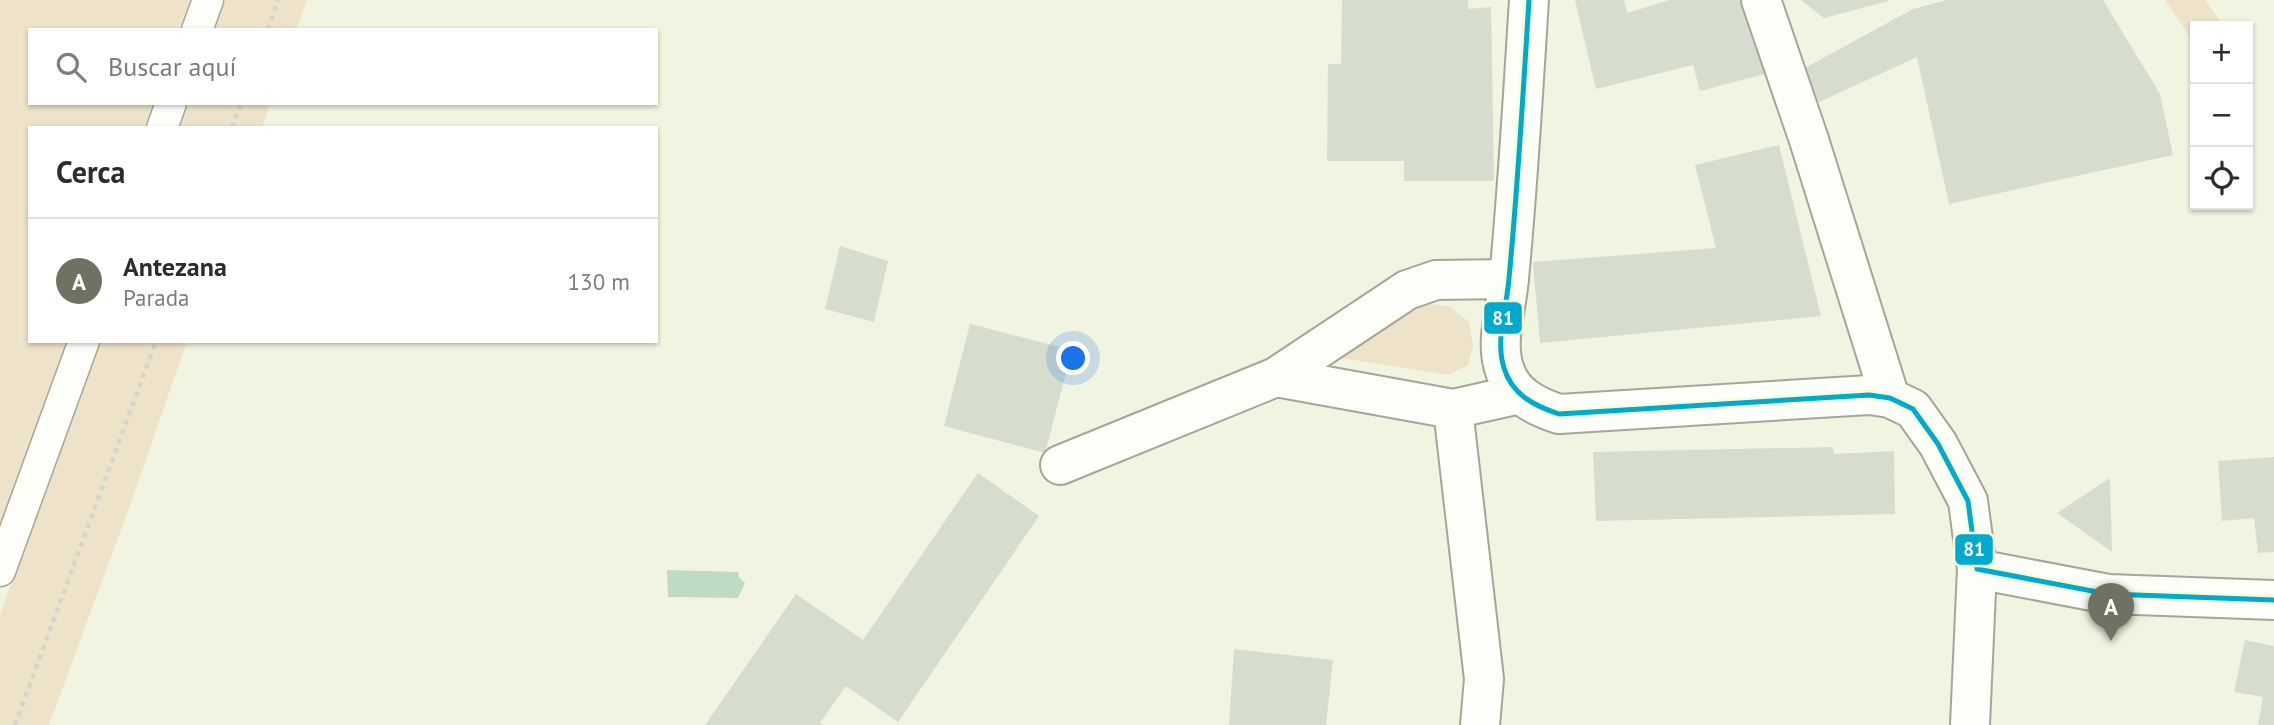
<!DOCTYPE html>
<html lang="es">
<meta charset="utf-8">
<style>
:root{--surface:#fff;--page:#f2f2f3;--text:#2b2b33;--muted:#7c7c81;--line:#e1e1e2;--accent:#6f7263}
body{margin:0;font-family:"PT Sans",sans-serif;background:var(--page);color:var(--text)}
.controls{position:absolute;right:21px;top:21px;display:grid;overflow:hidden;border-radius:0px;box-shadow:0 2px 5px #0004}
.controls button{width:63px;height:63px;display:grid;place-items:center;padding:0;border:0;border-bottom:2px solid var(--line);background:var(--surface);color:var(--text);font:35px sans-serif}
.you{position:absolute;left:1074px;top:359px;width:24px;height:24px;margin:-18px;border:5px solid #fff;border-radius:50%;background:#1a73e8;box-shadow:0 0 0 10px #1a73e833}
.badge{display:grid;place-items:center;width:46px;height:46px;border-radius:50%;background:var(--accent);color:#fff;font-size:23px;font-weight:700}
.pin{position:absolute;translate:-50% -58px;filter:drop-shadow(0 2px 4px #0008)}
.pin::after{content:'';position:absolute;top:37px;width:24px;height:21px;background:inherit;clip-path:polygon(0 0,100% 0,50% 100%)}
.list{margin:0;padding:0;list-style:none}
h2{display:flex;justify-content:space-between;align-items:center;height:91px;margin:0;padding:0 28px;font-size:30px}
h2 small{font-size:23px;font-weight:400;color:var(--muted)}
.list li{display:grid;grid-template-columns:46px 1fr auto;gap:21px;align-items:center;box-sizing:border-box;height:126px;padding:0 28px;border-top:2px solid var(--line)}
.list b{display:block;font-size:26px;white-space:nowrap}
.list p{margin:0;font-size:23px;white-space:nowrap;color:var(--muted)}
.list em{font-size:23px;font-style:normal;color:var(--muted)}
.icon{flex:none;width:38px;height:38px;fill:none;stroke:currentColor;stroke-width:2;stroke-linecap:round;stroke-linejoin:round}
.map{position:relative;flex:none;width:2274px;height:725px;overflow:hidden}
.search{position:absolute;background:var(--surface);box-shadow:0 2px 5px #0004;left:28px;top:28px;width:630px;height:77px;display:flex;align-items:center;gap:18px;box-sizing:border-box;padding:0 24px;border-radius:0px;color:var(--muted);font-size:26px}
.panel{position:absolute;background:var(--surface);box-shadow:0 2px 5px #0004;left:28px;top:126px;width:630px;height:217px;border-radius:0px}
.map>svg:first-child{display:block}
.green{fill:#eee3c8}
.water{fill:#bfdbc3}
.building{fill:#d7ddce}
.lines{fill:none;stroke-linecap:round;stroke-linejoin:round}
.service-casing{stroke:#a4a797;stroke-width:33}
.pedestrian-casing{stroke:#a4a797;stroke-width:42}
.minor-casing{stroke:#a4a797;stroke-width:42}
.tertiary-casing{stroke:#a4a797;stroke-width:42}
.path{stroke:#d4d5cf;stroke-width:4.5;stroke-dasharray:5 5;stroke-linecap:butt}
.service{stroke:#fdfdfa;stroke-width:30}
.pedestrian{stroke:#fdfdfa;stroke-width:38}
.minor{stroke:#fdfdfa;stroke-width:38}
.tertiary{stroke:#fdfdfa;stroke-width:38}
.bus-1-casing{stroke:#f6fcd8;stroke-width:10}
.bus-1{stroke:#00a9ce;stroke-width:5}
.line-badge{stroke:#f6fcd8;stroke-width:2.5}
.badge-label{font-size:19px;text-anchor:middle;font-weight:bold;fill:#fff}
</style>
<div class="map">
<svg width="2274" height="725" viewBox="0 0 2274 725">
<rect width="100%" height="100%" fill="#f0f4e0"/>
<!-- green -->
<g class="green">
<path d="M0 0H190L179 30H30V103H153L144 128H30V341H67L0 528Z"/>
<path d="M223 0H307L296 30H212Z"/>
<path d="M2165 0H2205L2224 26H2195V44Z"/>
<path d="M186 103H270L262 128H177Z"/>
<path d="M1419 302 1450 307 1469 322 1473 346 1468 365 1448 375 1341 358 1340 350Z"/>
<path d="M99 341H187L133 497 49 725H0V615Z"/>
</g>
<!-- water -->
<path class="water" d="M667 570 739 572 738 576 745 583 738 598 668 597Z"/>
<!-- building -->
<g class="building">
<path d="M1342 0H1468V9L1491 7 1494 181H1404V161H1327L1328 64H1341Z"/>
<path d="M1575 0H1624L1627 13 1670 0H1750L1769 73 1700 91 1693 65 1596 89Z"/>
<path d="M1801 0H1889V1L1824 18Z"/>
<path d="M1947 0H2103L2160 94 2173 155 1949 204 1917 57 1819 102 1803 69 1913 9Z"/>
<path d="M1779 145 1821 316 1540 343 1533 262 1716 248 1695 165Z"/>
<path d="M840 246 888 261 874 322 825 309Z"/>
<path d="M970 324 1072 350 1045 453 944 426Z"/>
<path d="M1833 447 1834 454 1894 451 1895 514 1596 521 1593 452Z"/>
<path d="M2274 457V552L2258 553 2254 518 2222 521 2218 461Z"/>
<path d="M978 473 1039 516 898 722 846 686 820 723 824 725H705L796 594 863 640Z"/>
<path d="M2110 478 2112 552 2057 513Z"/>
<path d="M2245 640 2274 646V725H2258L2263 697 2234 692Z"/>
<path d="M1234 649 1333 660 1326 725H1229Z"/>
</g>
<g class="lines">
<defs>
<g id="service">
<path d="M197 30 208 0"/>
<path d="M162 128 171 103"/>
<path d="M0 571 84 341"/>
</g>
<path id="pedestrian" d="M1761 0 1809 140 1890 398"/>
<g id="minor">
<path d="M1529 0C1523 93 1518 186 1509 278 1507 307 1495 340 1504 368 1512 395 1535 406 1559 414L1869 395 1890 398 1913 409 1938 444 1968 501 1977 569 2108 594 2274 600"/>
<path d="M1276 377 1453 409 1520 394"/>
<path d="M1453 409 1484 679 1480 725"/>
<path d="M1060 465 1276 377 1407 290 1436 280 1509 279"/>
</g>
<path id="tertiary" d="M1970 725 1977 569"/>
</defs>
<!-- service casing -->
<use href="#service" class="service-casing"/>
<!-- pedestrian casing -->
<use href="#pedestrian" class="pedestrian-casing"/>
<!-- minor casing -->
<use href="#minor" class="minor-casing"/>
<!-- tertiary casing -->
<use href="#tertiary" class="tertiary-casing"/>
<!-- path -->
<g class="path">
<path d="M268 30 278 0"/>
<path d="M232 128 241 103"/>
<path d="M15 725 156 341"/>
</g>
<!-- service -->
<use href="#service" class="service"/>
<!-- pedestrian -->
<use href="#pedestrian" class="pedestrian"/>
<!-- minor -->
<use href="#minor" class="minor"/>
<!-- tertiary -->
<use href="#tertiary" class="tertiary"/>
<defs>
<path id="bus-1" d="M1529 0C1523 93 1518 186 1509 278 1507 307 1495 340 1504 368 1512 395 1535 406 1559 414L1869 395 1890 398 1913 409 1938 444 1968 501 1977 569 2108 594 2274 600"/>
</defs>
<!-- bus-1 casing -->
<use href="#bus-1" class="bus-1-casing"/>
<!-- bus-1 -->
<use href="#bus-1" class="bus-1"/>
</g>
<g class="line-badge">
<rect x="1483" y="301" width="40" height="34" rx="7" fill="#00a9ce"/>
<rect x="1954" y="533" width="40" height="33" rx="7" fill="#00a9ce"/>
</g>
<g class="badge-label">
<text x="1503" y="325">81</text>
<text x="1974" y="556">81</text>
</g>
</svg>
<div class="controls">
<button>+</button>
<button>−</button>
<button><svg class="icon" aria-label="locate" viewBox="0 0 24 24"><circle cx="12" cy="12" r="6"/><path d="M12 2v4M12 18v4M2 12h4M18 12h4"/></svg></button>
</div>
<div class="you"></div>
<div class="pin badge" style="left:2111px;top:641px">A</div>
<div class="search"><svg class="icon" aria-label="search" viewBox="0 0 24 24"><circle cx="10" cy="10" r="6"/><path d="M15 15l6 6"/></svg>Buscar aquí</div>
<section class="panel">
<h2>Cerca<small></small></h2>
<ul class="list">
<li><span class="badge">A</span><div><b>Antezana</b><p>Parada</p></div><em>130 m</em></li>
</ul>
</section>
</div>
